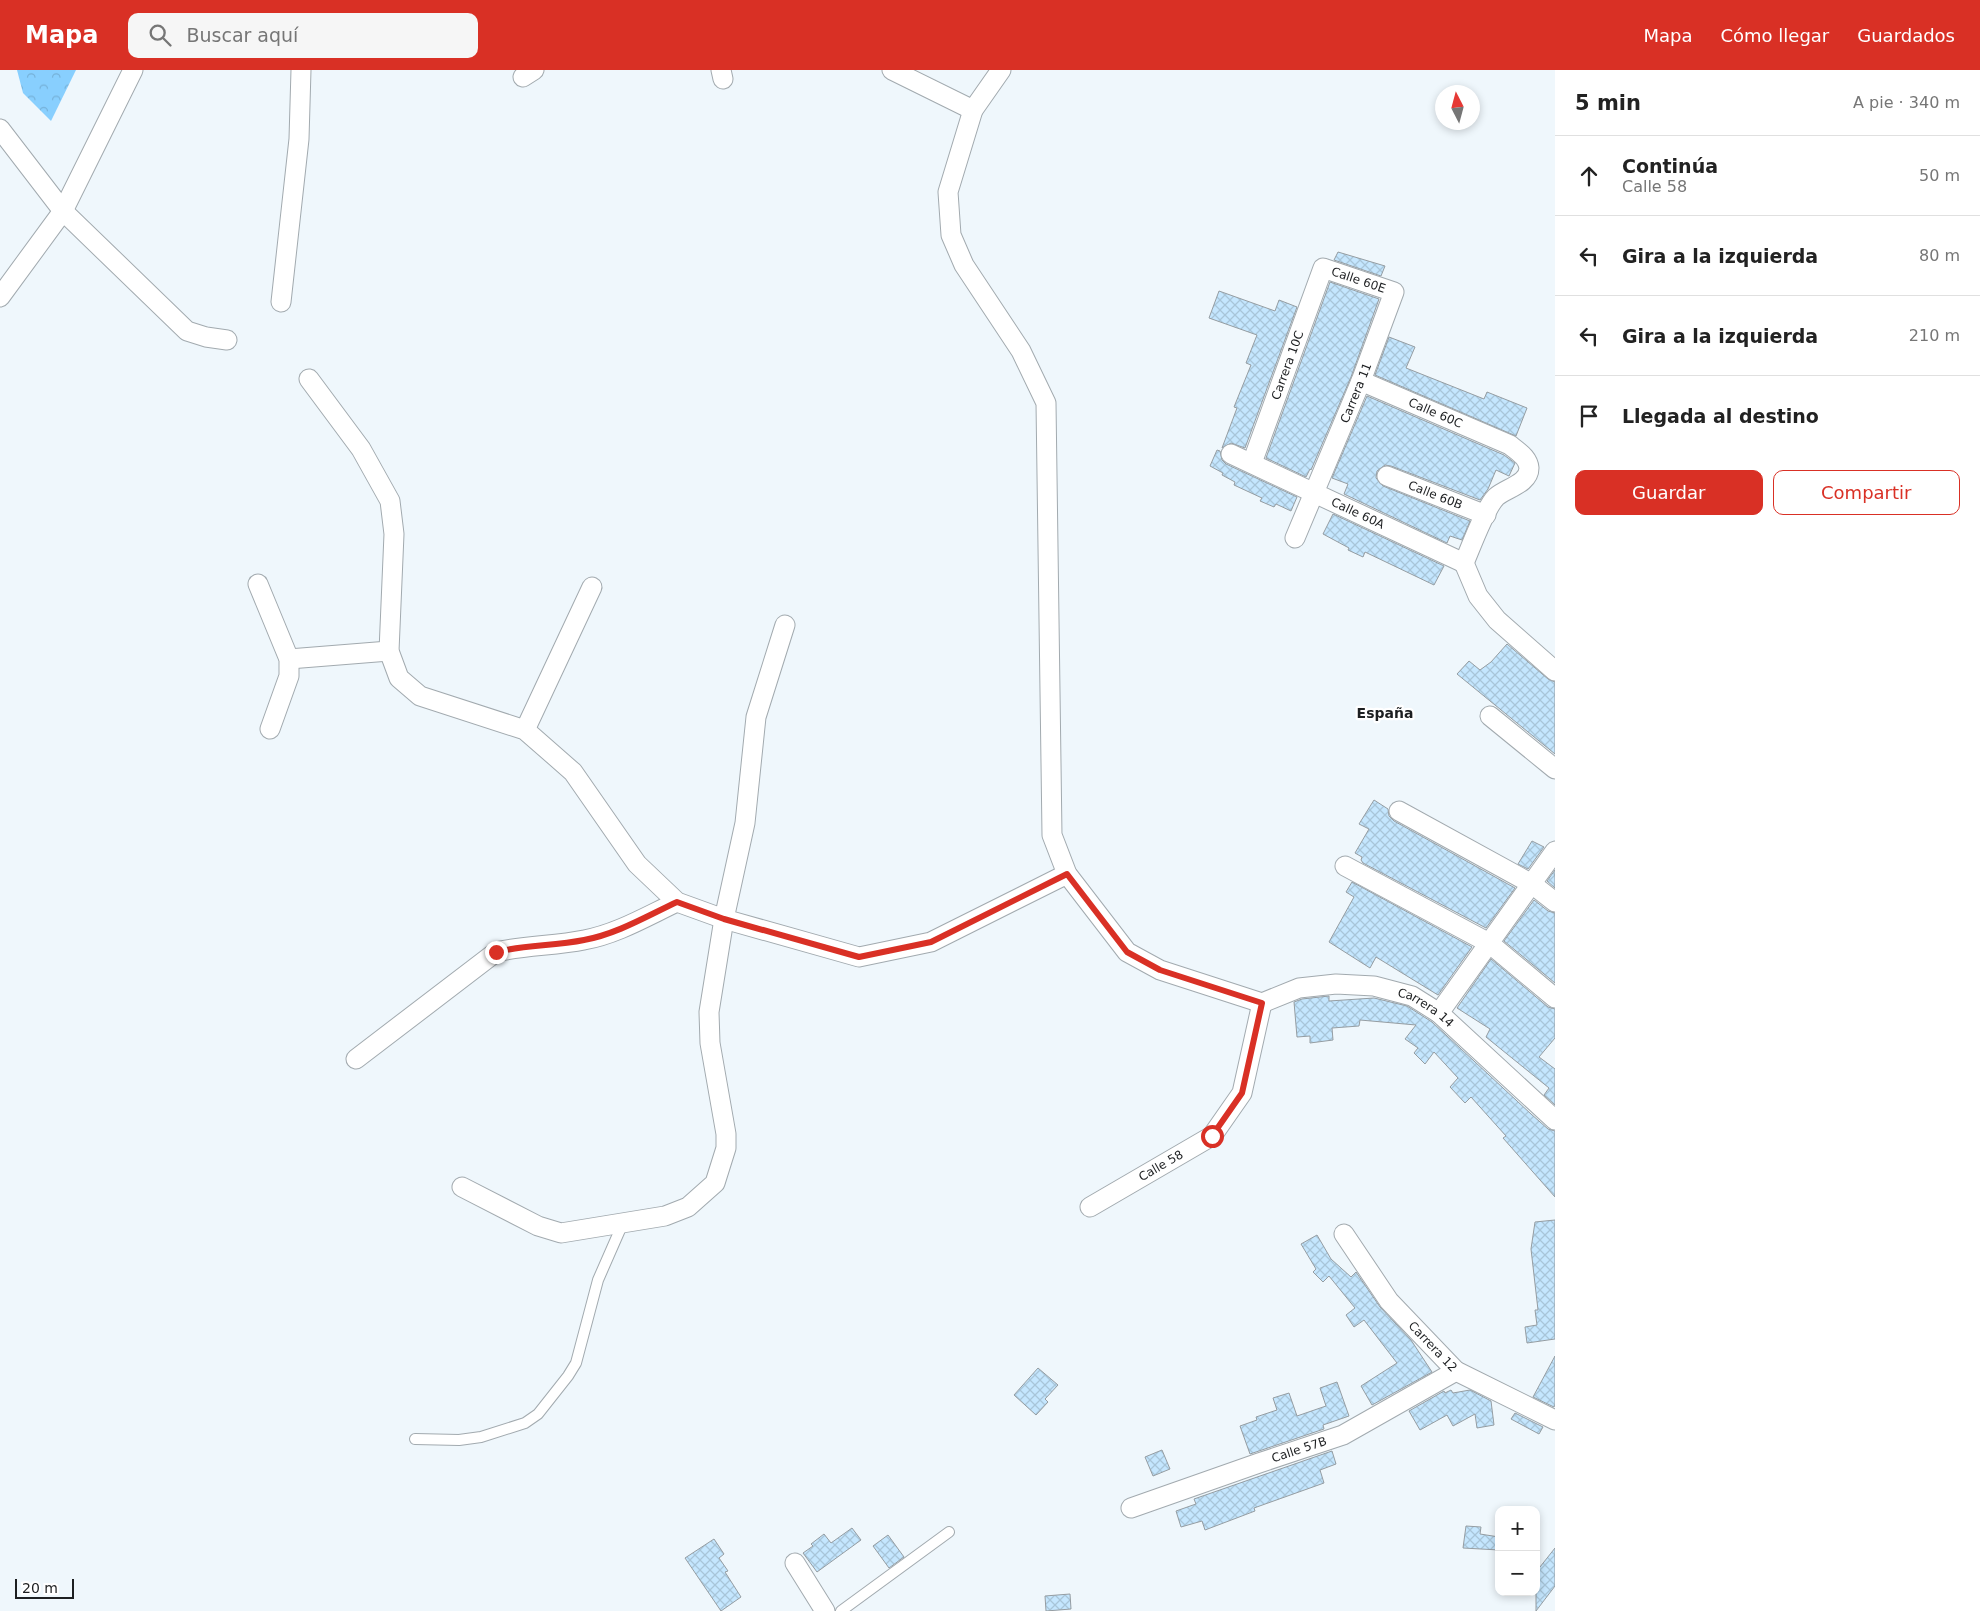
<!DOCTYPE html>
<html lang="es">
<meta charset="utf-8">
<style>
:root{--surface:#fff;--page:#f6f6f6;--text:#222;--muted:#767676;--line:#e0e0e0;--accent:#d93025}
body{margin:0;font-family:"DejaVu Sans",sans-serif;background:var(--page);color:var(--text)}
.controls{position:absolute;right:15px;bottom:15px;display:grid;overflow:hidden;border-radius:10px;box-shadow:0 2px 8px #0003}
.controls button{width:45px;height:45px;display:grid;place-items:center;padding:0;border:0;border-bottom:1px solid var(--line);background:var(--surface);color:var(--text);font:25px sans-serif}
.compass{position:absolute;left:1435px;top:15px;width:45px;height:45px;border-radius:50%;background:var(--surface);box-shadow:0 2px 8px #0003;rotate:354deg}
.scale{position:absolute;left:15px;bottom:12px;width:59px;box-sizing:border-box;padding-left:5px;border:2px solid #1d1f21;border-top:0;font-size:14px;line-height:18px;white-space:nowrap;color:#1d1f21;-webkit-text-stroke:4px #fff;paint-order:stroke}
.stop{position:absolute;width:15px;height:15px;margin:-11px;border:4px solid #d93025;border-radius:50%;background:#fff}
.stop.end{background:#d93025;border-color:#fff;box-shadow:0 1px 5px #0008}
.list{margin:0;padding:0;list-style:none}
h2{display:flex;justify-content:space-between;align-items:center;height:65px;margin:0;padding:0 20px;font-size:21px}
h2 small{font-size:16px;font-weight:400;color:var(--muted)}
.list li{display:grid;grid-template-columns:32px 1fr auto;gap:15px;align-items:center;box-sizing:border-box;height:80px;padding:0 20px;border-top:1px solid var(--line)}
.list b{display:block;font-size:19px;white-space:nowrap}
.list p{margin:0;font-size:16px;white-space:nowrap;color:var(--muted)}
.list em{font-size:16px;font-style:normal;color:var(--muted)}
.actions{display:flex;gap:10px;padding:15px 20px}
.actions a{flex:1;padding:11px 0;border:1px solid var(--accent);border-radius:10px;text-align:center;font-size:18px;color:var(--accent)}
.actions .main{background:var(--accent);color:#fff}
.icon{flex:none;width:28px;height:28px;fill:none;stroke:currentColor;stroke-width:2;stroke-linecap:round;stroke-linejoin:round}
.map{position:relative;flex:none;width:1555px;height:1541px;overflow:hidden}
header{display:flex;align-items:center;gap:30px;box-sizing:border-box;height:70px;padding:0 25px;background:var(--accent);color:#fff}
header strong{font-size:24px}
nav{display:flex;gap:28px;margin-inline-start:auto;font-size:18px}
.search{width:350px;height:45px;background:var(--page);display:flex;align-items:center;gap:12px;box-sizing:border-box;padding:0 18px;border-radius:10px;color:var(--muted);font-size:19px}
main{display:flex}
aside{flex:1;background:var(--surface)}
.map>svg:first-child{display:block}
.forest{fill:url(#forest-crowns)}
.building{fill:url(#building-cross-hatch);stroke:#959da2}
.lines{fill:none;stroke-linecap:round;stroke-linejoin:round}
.service-casing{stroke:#a2aaaf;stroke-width:12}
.minor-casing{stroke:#a2aaaf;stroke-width:21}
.service{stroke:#fff;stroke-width:10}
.minor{stroke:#fff;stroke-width:19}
.route{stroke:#d93025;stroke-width:6}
.labels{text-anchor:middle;stroke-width:4.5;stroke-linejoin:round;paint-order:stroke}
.street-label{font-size:12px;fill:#1d1f21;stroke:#fff}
.neighbourhood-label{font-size:14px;font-weight:bold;fill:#1d1f21;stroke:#fff}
</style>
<header>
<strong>Mapa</strong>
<div class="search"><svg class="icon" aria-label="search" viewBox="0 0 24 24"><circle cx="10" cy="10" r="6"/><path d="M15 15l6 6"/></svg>Buscar aquí</div>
<nav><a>Mapa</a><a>Cómo llegar</a><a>Guardados</a></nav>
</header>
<main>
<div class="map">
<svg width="1555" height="1541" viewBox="0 0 1555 1541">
<defs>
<pattern id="forest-crowns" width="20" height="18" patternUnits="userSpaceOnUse" patternTransform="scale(1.25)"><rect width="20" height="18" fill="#88cffe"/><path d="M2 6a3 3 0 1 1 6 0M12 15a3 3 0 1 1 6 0" fill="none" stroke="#75b1d9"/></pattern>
<pattern id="building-cross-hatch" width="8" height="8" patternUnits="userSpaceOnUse" patternTransform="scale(1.25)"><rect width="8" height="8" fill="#c4e6fe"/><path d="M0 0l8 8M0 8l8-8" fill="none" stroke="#a8c5d9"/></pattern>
</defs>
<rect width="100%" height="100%" fill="#eff7fc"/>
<!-- forest -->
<path class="forest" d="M17 0H76L51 51 23 23Z"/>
<!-- building -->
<g class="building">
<path d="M1338 182 1385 196 1381 206 1334 190Z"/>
<path d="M1330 212 1379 229 1351 307 1311 400 1310 399 1306 407 1266 388Z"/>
<path d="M1219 221 1275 241 1279 230 1297 237 1245 378 1231 373 1222 378 1237 338 1234 337 1251 295 1246 293 1257 265 1209 248Z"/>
<path d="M1389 267 1415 277 1406 298 1484 329 1487 322 1527 338 1516 366 1375 305Z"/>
<path d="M1367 326 1504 385 1515 393 1509 406 1496 400 1488 419 1480 430 1391 396 1385 395 1377 401 1376 408 1383 416 1470 451 1462 470 1450 466 1447 473 1344 424 1348 414 1332 408Z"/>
<path d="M1217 380 1220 381 1222 390 1226 394 1297 427 1291 441 1276 434 1274 437 1260 431 1262 428 1234 415 1235 412 1222 405 1223 403 1210 396Z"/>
<path d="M1333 444 1444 496 1434 515 1365 482 1363 487 1348 480 1349 478 1323 464Z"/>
<path d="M1507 574 1548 609 1555 612V684L1457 604 1469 591 1480 600 1491 592Z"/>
<path d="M1374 730 1388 739 1389 746 1394 751 1515 818 1486 858 1363 793 1361 790 1362 787 1355 783 1369 759 1359 754Z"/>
<path d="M1532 771 1544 777 1528 799 1518 794Z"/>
<path d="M1555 800V818L1547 811Z"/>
<path d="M1352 812 1472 877 1438 925 1376 887 1370 898 1329 872 1354 827 1346 822Z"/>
<path d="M1534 830 1548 841 1555 843V913L1504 871Z"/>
<path d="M1491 889 1548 937 1555 939V968L1539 987 1555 999V1035L1544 1025 1549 1018 1486 967 1490 959 1457 938Z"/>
<path d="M1329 926V931L1374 928 1407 936 1432 952 1531 1044 1548 1059 1555 1061V1127L1503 1068 1506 1066 1471 1027 1465 1033 1450 1017 1458 1008 1434 982 1425 994 1414 983 1418 978 1405 969 1416 955 1360 950 1359 956 1332 958 1333 970 1310 973V966L1297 967 1294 932 1302 929Z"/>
<path d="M1555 1150V1269L1527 1273 1525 1257 1537 1255 1535 1240H1538L1531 1179 1535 1152Z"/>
<path d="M1317 1165 1331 1189 1351 1207 1356 1202 1380 1237 1411 1270 1432 1302 1372 1335 1361 1316 1397 1293 1364 1250 1354 1257 1346 1245 1355 1238 1329 1206 1323 1212 1313 1202 1316 1199 1301 1174Z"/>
<path d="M1555 1286V1335L1554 1337 1533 1327Z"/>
<path d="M1038 1298 1058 1315 1045 1329 1048 1332 1036 1345 1014 1325Z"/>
<path d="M1337 1312 1349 1346 1323 1355 1324 1359 1250 1384 1240 1356 1257 1350 1256 1347 1277 1340 1273 1328 1289 1323 1297 1346 1326 1336 1320 1318Z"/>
<path d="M1451 1320 1453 1323 1470 1320 1491 1331 1494 1355 1477 1358 1475 1344 1453 1356 1447 1345 1420 1360 1409 1341 1444 1321 1445 1323Z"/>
<path d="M1515 1343 1543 1357 1539 1364 1511 1349Z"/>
<path d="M1162 1380 1170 1399 1153 1406 1145 1387Z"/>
<path d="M1332 1381 1336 1394 1320 1400 1324 1413 1254 1438 1255 1441 1205 1460 1202 1451 1181 1457 1176 1441 1196 1434 1194 1429Z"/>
<path d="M1466 1456 1481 1457 1480 1464 1499 1467V1480L1463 1478Z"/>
<path d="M852 1458 861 1470 817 1502 803 1483 813 1476 811 1474 824 1464 831 1473Z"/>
<path d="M888 1465 904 1487 889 1498 873 1476Z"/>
<path d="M714 1469 724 1484 719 1488 728 1501 725 1502 741 1527 721 1541 685 1488Z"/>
<path d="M1555 1478V1516L1536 1541V1502Z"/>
<path d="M1070 1524 1071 1539 1046 1541 1045 1526Z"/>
</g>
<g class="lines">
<defs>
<g id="service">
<path d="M415 1369 459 1370 481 1367 525 1353 538 1344 568 1306 576 1293 598 1210 623 1153"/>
<path d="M841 1541 949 1462"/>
</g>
<g id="minor">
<path d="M721 0 723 9"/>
<path d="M892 0 973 40"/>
<path d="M1001 0 973 40 948 122 951 165 964 195 1021 281 1046 333 1052 765 1067 804 1127 882 1160 900 1262 933"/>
<path d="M523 7 534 0"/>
<path d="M0 59 63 141 187 261 206 267 227 270"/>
<path d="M0 227 63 141 133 0"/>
<path d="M281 232 299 69 301 0"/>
<path d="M309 309 361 379 390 431 394 464 389 581 399 608 420 626 525 660 573 702 637 794 677 832 724 849 859 887 931 872 1067 804"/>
<path id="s1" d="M1361 311 1510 375C1518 382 1528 387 1529 398 1529 414 1506 418 1496 427 1485 438 1471 477 1464 493"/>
<path id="s2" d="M1231 384 1464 493"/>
<path id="s3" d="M1252 393 1323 198 1394 222 1361 311 1295 468"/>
<path id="s4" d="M1387 406 1486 445"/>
<path d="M1464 493 1478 526 1497 550 1555 601"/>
<path d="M258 514 289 589V606L270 659"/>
<path d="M289 589 389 581"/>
<path d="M1490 646 1555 699"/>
<path d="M525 660 592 517"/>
<path d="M1399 741 1532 814 1555 832"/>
<path d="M1345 796 1489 873 1555 928"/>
<path id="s5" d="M1262 933 1299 918 1336 914 1374 916 1412 926 1439 943 1555 1050"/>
<path d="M1439 943 1555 781"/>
<path d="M356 989 496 882C525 875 555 876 584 870 617 864 647 846 677 832"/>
<path d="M462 1117 538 1156 561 1163 665 1146 688 1137 715 1113 726 1078V1064L710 973 709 942 724 849 745 753 756 647 785 555"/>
<path id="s6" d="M1090 1137 1212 1066 1242 1023 1262 933"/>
<path id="s7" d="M1344 1164 1389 1231 1456 1301 1555 1350"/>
<path id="s8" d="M1131 1438 1259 1393 1343 1365 1456 1301"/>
<path d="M795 1493 825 1541"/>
</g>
</defs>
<!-- service casing -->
<use href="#service" class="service-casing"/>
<!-- minor casing -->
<use href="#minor" class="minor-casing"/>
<!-- service -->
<use href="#service" class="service"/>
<!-- minor -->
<use href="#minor" class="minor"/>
</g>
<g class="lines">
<!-- route -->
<path class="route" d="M496 882C525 875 555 876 584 870 617 864 647 846 677 832L724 849 859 887 931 872 1067 804 1127 882 1160 900 1262 933 1242 1023 1212 1066"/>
</g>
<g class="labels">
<!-- street labels -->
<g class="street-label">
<text dy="4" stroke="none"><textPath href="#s3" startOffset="245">Calle 60E</textPath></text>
<text dy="4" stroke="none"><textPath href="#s3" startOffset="104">Carrera 10C</textPath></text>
<text transform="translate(1356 323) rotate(-68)" y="4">Carrera 11</text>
<text dy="4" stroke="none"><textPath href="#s1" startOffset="81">Calle 60C</textPath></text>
<text dy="4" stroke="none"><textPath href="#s4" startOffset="52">Calle 60B</textPath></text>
<text dy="4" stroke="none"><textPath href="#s2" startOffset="140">Calle 60A</textPath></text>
<text dy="4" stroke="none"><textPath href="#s5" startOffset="172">Carrera 14</textPath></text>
<text dy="4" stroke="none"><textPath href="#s6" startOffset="82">Calle 58</textPath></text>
<text dy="4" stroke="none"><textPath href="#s7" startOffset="144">Carrera 12</textPath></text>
<text dy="4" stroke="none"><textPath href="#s8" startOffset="178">Calle 57B</textPath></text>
</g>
<!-- neighbourhood labels -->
<g class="neighbourhood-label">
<text x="1385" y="648">España</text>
</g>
</g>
</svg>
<div class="controls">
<button>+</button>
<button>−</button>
</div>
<svg class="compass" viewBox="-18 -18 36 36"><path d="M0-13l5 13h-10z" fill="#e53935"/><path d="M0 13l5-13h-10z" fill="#767676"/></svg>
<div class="scale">20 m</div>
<div class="stop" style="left:1212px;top:1066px"></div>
<div class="stop end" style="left:496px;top:882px"></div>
</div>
<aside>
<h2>5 min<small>A pie · 340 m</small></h2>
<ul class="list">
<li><svg class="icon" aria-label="ahead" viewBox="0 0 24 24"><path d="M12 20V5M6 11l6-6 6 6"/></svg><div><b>Continúa</b><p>Calle 58</p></div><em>50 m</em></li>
<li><svg class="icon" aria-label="left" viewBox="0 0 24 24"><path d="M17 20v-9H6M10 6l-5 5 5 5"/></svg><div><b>Gira a la izquierda</b></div><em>80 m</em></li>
<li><svg class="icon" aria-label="left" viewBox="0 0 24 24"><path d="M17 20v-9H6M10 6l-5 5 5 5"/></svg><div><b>Gira a la izquierda</b></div><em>210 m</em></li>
<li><svg class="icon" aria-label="arrive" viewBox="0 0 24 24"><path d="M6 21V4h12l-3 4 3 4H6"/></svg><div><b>Llegada al destino</b></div></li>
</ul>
<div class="actions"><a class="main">Guardar</a><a>Compartir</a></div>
</aside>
</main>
